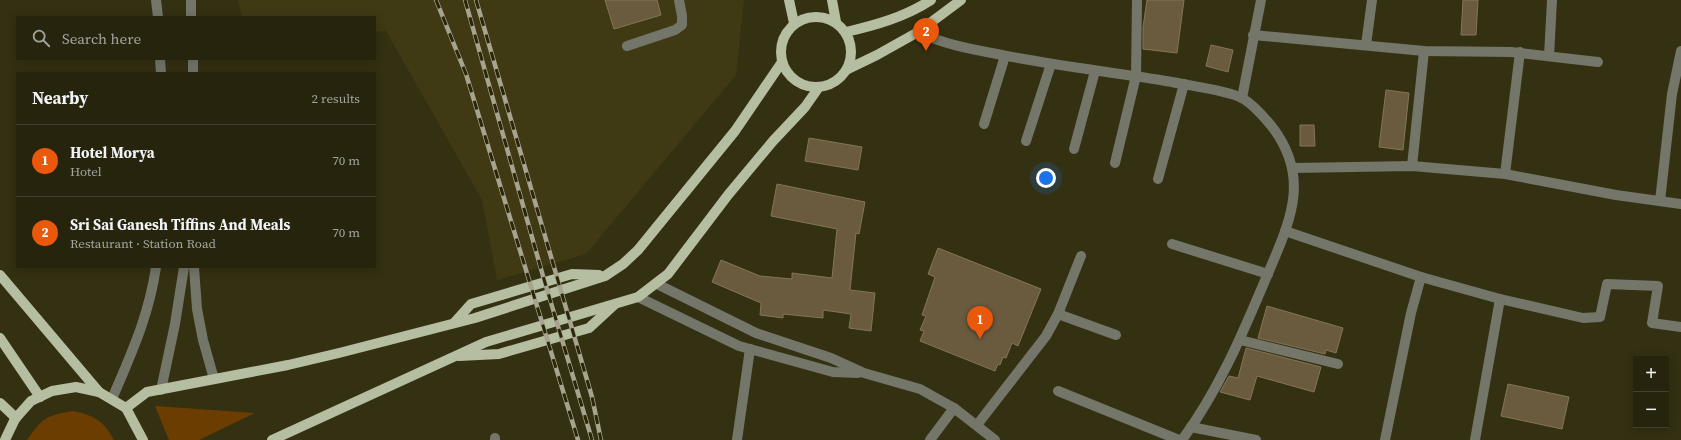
<!DOCTYPE html>
<meta charset="utf-8">
<style>
:root{--surface:#27240e;--page:#2f2c17;--text:#f1f3f6;--muted:#a4a49e;--line:#43412e;--accent:#ea580c}
body{margin:0;font-family:"Source Serif 4",serif;background:var(--page);color:var(--text)}
.controls{position:absolute;right:12px;bottom:12px;display:grid;overflow:hidden;border-radius:0px;box-shadow:0 2px 10px #0003}
.controls button{width:36px;height:36px;display:grid;place-items:center;padding:0;border:0;border-bottom:1px solid var(--line);background:var(--surface);color:var(--text);font:20px sans-serif}
.you{position:absolute;left:1046px;top:178px;width:14px;height:14px;margin:-10px;border:3px solid #fff;border-radius:50%;background:#1a73e8;box-shadow:0 0 0 6px #1a73e833}
.badge{display:grid;place-items:center;width:26px;height:26px;border-radius:50%;background:var(--accent);color:#fff;font-size:13px;font-weight:700}
.pin{position:absolute;translate:-50% -33px;filter:drop-shadow(0 1px 2px #0008)}
.pin::after{content:'';position:absolute;top:21px;width:14px;height:12px;background:inherit;clip-path:polygon(0 0,100% 0,50% 100%)}
.list{margin:0;padding:0;list-style:none}
h2{display:flex;justify-content:space-between;align-items:center;height:52px;margin:0;padding:0 16px;font-size:17px}
h2 small{font-size:13px;font-weight:400;color:var(--muted)}
.list li{display:grid;grid-template-columns:26px 1fr auto;gap:12px;align-items:center;box-sizing:border-box;height:72px;padding:0 16px;border-top:1px solid var(--line)}
.list b{display:block;font-size:15px;white-space:nowrap}
.list p{margin:0;font-size:13px;white-space:nowrap;color:var(--muted)}
.list em{font-size:13px;font-style:normal;color:var(--muted)}
.icon{flex:none;width:22px;height:22px;fill:none;stroke:currentColor;stroke-width:2;stroke-linecap:round;stroke-linejoin:round}
.map{position:relative;flex:none;width:1681px;height:440px;overflow:hidden}
.search{position:absolute;background:var(--surface);box-shadow:0 2px 10px #0003;left:16px;top:16px;width:360px;height:44px;display:flex;align-items:center;gap:10px;box-sizing:border-box;padding:0 14px;border-radius:0px;color:var(--muted);font-size:15px}
.panel{position:absolute;background:var(--surface);box-shadow:0 2px 10px #0003;left:16px;top:72px;width:360px;height:196px;border-radius:0px}
.map>svg:first-child{display:block}
.built{fill:#3f3a14}
.green{fill:#6c3d01}
.building{fill:#6a5b3f;stroke:#847558}
.lines{fill:none;stroke-linecap:round;stroke-linejoin:round}
.minor{stroke:#737669;stroke-width:10}
.major{stroke:#b6bea2;stroke-width:10}
.rail-casing{stroke:#a6a38e;stroke-width:4.5}
.rail{stroke:#2a2608;stroke-width:3;stroke-dasharray:9;stroke-linecap:butt}
</style>
<div class="map">
<svg width="1681" height="440" viewBox="0 0 1681 440">
<rect width="100%" height="100%" fill="#343012"/>
<!-- built -->
<path class="built" d="M238 0H744L736 75 586 254 497 280 482 200 386 31 375 32V17H242Z"/>
<!-- green -->
<g class="green">
<path d="M155 406 255 413 199 440H169Z"/>
<path d="M73 411C95 416 103 420 114 440H27C42 418 47 415 73 411Z"/>
</g>
<!-- building -->
<g class="building">
<path d="M605 0H657L661 15 614 29Z"/>
<path d="M1147 0H1184L1177 53 1143 49V27Z"/>
<path d="M1463 0H1478L1476 35H1461Z"/>
<path d="M1211 45 1233 50 1228 72 1206 66Z"/>
<path d="M1386 90 1409 93 1403 150 1379 147Z"/>
<path d="M1300 125H1314L1315 146H1300Z"/>
<path d="M809 138 862 147 858 170 805 161Z"/>
<path d="M777 184 865 202 859 234 856 233 850 290 875 293 871 331 849 328 851 314 823 310V318L783 314V318L760 315 761 303 712 282 721 260 760 276 792 279V273L832 278 837 229 771 216Z"/>
<path d="M938 248 1041 289 1018 346 1012 343 1006 358 1003 357 1000 365 998 364 995 371 920 341 924 331 920 330 926 316 922 315 935 277 928 274Z"/>
<path d="M1267 306 1343 328 1336 353 1326 350 1325 354 1258 338Z"/>
<path d="M1246 348 1321 367 1314 392 1257 376 1250 400 1220 392 1229 376 1238 378Z"/>
<path d="M1508 384 1569 397 1562 429 1501 416Z"/>
</g>
<g class="lines">
<!-- minor -->
<g class="minor">
<path d="M156 0 158 17"/>
<path d="M191 0V17"/>
<path d="M918 32C943 44 970 49 997 54 1055 66 1114 72 1172 82 1191 86 1226 90 1242 98 1254 105 1265 118 1273 128 1308 175 1293 215 1272 264 1246 325 1222 386 1182 440"/>
<path d="M1253 35 1424 51 1511 52 1598 62"/>
<path d="M1366 45 1372 0"/>
<path d="M627 46 675 30 682 25V16L679 0"/>
<path d="M1549 56 1552 0"/>
<path d="M160 59 161 73"/>
<path d="M193 59V73"/>
<path d="M1242 98 1261 0"/>
<path d="M984 124 1005 56"/>
<path d="M1026 141 1051 64"/>
<path d="M1074 149 1095 71"/>
<path d="M1115 163 1136 76 1137 0"/>
<path d="M1412 166 1424 51"/>
<path d="M1293 168 1412 166 1505 174 1616 195 1681 204"/>
<path d="M1505 174 1520 52"/>
<path d="M1158 179 1184 84"/>
<path d="M1660 201 1672 94 1681 51"/>
<path d="M1285 231 1421 277 1500 299 1583 318 1600 317 1607 284 1658 286 1652 323 1681 327"/>
<path d="M1172 244 1268 274"/>
<path d="M194 267 197 309 203 340 214 379"/>
<path d="M657 284 756 333 831 358 864 373 920 389 954 408 995 440"/>
<path d="M638 297 739 346 833 372 858 373"/>
<path d="M1058 314 1116 335"/>
<path d="M1240 340 1338 364"/>
<path d="M161 390 175 324 184 267"/>
<path d="M1058 391 1179 440"/>
<path d="M112 399C131 354 149 316 156 267"/>
<path d="M977 425 1046 336 1058 314 1081 256"/>
<path d="M1191 427 1256 440"/>
<path d="M495 438V440"/>
<path d="M737 440 750 349"/>
<path d="M930 440 954 408"/>
<path d="M1385 440 1411 313 1421 277"/>
<path d="M1475 440 1500 299"/>
</g>
<!-- major -->
<g class="major">
<path d="M789 0 794 23"/>
<path d="M832 0 836 22"/>
<circle cx="816" cy="52" r="35"/>
<path d="M846 32C876 25 905 17 931 0"/>
<path d="M848 69 877 55 918 32 961 0"/>
<path d="M0 275 99 392 126 408 143 440"/>
<path d="M454 323 471 304 572 274 599 275"/>
<path d="M0 338 40 397"/>
<path d="M459 356 499 354 589 328 614 305"/>
<path d="M0 403 16 418"/>
<path d="M126 408 147 392 288 365 339 353 475 318 605 276 623 264 638 250 735 131 782 62"/>
<path d="M5 440 15 419 31 401 52 391 76 387 99 392"/>
<path d="M272 440 486 342 638 297 668 274 728 195 773 141 805 107 819 87"/>
</g>
<defs>
<g id="rail">
<path d="M436 0 466 74 578 440"/>
<path d="M465 0 543 276 592 440"/>
<path d="M476 0 592 397 601 440"/>
</g>
</defs>
<!-- rail casing -->
<use href="#rail" class="rail-casing"/>
<!-- rail -->
<use href="#rail" class="rail"/>
</g>
</svg>
<div class="controls">
<button>+</button>
<button>−</button>
</div>
<div class="you"></div>
<div class="pin badge" style="left:980px;top:339px">1</div>
<div class="pin badge" style="left:926px;top:51px">2</div>
<div class="search"><svg class="icon" aria-label="search" viewBox="0 0 24 24"><circle cx="10" cy="10" r="6"/><path d="M15 15l6 6"/></svg>Search here</div>
<section class="panel">
<h2>Nearby<small>2 results</small></h2>
<ul class="list">
<li><span class="badge">1</span><div><b>Hotel Morya</b><p>Hotel</p></div><em>70 m</em></li>
<li><span class="badge">2</span><div><b>Sri Sai Ganesh Tiffins And Meals</b><p>Restaurant · Station Road</p></div><em>70 m</em></li>
</ul>
</section>
</div>
